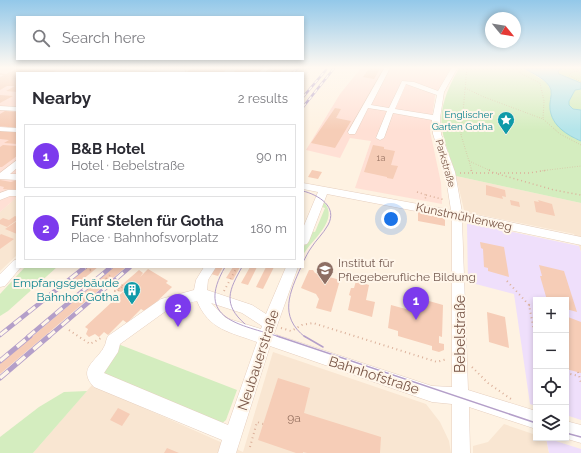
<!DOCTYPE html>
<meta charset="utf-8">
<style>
:root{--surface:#fff;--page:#f7f7f7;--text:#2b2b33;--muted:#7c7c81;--line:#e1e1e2;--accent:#7c3aed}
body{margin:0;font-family:Raleway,sans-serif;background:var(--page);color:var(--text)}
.controls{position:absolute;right:12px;bottom:12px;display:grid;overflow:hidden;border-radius:0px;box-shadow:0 2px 6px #0003}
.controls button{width:36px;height:36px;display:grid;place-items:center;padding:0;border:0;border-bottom:1px solid var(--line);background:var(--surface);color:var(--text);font:20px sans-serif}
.compass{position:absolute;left:485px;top:12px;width:36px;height:36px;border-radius:50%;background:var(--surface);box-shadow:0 2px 6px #0003;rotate:120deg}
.you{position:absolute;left:391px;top:219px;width:14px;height:14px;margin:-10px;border:3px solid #fff;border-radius:50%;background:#1a73e8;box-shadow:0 0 0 6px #1a73e833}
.badge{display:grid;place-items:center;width:26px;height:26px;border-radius:50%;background:var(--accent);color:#fff;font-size:13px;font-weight:700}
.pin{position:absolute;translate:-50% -33px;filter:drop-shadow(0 1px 2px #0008)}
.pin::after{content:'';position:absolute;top:21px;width:14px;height:12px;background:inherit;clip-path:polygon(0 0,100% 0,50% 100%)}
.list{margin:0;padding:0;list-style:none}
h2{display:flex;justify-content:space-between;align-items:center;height:52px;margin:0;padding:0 16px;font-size:17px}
h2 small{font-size:13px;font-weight:400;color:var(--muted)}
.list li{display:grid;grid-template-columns:26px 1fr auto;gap:12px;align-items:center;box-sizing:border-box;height:64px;margin:0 8px 8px;padding:0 8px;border:1px solid var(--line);border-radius:0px}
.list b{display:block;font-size:15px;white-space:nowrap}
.list p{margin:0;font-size:13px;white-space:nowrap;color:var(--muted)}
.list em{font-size:13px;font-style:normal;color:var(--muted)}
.icon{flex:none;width:22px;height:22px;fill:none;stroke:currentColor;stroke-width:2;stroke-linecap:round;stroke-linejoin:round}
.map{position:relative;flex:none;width:581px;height:453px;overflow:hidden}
.search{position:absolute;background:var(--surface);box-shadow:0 2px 6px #0003;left:16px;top:16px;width:288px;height:44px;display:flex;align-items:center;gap:10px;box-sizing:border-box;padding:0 14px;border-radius:0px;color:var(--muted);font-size:15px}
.panel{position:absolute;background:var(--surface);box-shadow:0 2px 6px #0003;left:16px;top:72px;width:288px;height:196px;border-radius:0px}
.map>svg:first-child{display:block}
.residential{fill:#f9e6d2}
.commercial{fill:#ffe0d5}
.industrial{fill:#ede4dd}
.education{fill:#efdffb}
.green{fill:#d4edbf}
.water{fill:#b4e5ea;stroke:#9ad6dd}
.building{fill:#f6cdb7}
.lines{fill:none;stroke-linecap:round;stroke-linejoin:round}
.minor-casing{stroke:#e6cfbf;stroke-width:1}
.path-far2{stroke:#dbb09a;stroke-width:1;stroke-dasharray:0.5 2;stroke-linecap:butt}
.path-far1{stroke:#dbb09a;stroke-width:1.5;stroke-dasharray:1 3;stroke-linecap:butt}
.path{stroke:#dbb09a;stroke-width:2;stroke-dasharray:1 3.5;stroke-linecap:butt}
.minor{fill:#fff;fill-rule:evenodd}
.tram-far1{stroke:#b49fc9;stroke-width:1}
.tram{stroke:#b49fc9;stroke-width:1.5}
.rail-far2-casing{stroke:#b49fc9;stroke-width:2.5}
.rail-far1-casing{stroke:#b49fc9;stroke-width:4.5}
.rail-casing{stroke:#b49fc9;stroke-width:5}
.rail-far2{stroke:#fff6ea;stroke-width:1.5;stroke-dasharray:4.5;stroke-linecap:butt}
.rail-far1{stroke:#fff6ea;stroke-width:3;stroke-dasharray:9;stroke-linecap:butt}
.rail{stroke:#fff6ea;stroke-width:3.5;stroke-dasharray:11;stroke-linecap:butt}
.labels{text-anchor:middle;stroke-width:4;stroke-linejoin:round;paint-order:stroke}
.far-number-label{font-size:9px;fill:#987362}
.far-culture-label{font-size:10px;fill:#0d838f;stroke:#fff6ea;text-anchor:end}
.far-street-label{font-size:10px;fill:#785546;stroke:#fff6ea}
.street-label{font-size:12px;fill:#785546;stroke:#fff6ea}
.education-label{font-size:12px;fill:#785e54;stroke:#fff6ea;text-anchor:start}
.culture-label{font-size:12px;fill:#0d838f;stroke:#fff6ea;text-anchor:end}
.near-number-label{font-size:12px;fill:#987362}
.near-street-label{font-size:14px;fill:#785546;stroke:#fff6ea}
</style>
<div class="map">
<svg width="581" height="453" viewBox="0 0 581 453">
<rect width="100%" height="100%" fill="#fef2e2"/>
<!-- residential -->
<g class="residential">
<path d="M30 67H184L177 73H113Z"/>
<path d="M456 176 581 203V252L574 234 471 213 464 210Z"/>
<path d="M17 197V255L0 271V212Z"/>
<path d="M273 352 426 404 440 422 449 441 451 453H33L92 385 243 452Z"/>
<path d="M504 424 536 435V438H546L549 453H473V446L488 442Z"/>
</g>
<!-- commercial -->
<g class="commercial">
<path d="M0 67H30L113 73H17V197L0 212Z"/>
<path d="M362 67H451L435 96 430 131 441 183 442 204 355 188 371 141 350 138 340 158 306 150 340 94Z"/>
</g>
<!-- industrial -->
<path class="industrial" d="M193 67H312L303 79V73H186Z"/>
<!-- education -->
<g class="education">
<path d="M470 223 579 246 581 252V420L566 415V300H536V406L530 404 514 294 468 282 467 224Z"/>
<path d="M546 438 581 449V453H549Z"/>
</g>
<!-- green -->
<g class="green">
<path d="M460 67H522L547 83 551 91 550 110 574 138 581 141V203L456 176C452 161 444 144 442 128 439 107 449 85 460 67Z"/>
<path d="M581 67V83L559 74 558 71 562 68Z"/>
<path d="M581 89V110L573 109 569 105V101L575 90Z"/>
<path d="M324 202C340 220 311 240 303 255V249L310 231 315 232 325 208 322 207Z"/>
<path d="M25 267H57L8 311 0 316V294Z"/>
<path d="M118 344 237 390 226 420 221 424 101 375Z"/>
<path d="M87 391 33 453H0V437L39 407 64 392Z"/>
</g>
<!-- water -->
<path class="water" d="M522 67H568L562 68 558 71 559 74 581 83V89L575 90 569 101V105L573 109 581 110V141C567 135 552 126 550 109 549 103 552 96 551 90 548 79 531 73 522 67Z"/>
<!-- building -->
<g class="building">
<path d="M193 67H229L223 73H186Z"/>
<path d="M238 67H262L258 72 254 71 252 73H233Z"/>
<path d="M275 67H283L280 73H271Z"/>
<path d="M370 67 380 69 374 79 363 77Z"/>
<path d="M19 68H32L57 70 52 73H17V92L6 91 15 86H7L0 90V77L4 75H0V73L6 74Z"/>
<path d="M0 95 13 96 0 103Z"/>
<path d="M335 108 341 109 336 118 351 121 335 148 311 143Z"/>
<path d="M5 111 17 112V128L0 126V114Z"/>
<path d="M0 131 17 132V144L4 143 9 140 0 139Z"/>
<path d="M3 145 17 146V156L2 167H0V147Z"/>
<path d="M373 145 384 147V149L395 151 391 165 398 166 393 179 387 178V177L364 172Z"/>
<path d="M312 170 322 172 318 179 308 177Z"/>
<path d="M0 180 11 182 17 180V190L3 189 4 187 0 186Z"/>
<path d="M486 185 505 190 506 197 502 196 503 199 486 195Z"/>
<path d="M510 200 519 202 520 207 511 205Z"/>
<path d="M538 200 552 204 555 216 536 212 534 201 539 202Z"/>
<path d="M418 212 442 217 445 220V226L418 221Z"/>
<path d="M15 216 17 217V220L7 227 0 224V220L3 218 9 220Z"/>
<path d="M17 221V234L5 229Z"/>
<path d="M1 234 14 239 0 249V235Z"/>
<path d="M480 242 504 247 509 277 488 271V268L484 267 483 249 481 248Z"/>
<path d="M539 265 564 271 577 312 566 309V300H547L540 276H542Z"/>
<path d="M88 267H98L71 289 65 285Z"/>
<path d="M114 267H126L0 374V364Z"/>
<path d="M216 267H223L218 276 211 274Z"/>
<path d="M233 267H240L233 280 226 278Z"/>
<path d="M250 267H257L248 285 241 283Z"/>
<path d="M266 267H274L263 289 256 287Z"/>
<path d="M148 269 168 281 166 283 172 287 146 312 141 309 127 323 123 320 108 335 104 332 99 337 95 334 89 337 86 334 88 329 85 327 126 289 121 292 116 290 139 270 143 273 140 277Z"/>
<path d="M309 270H313L315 273 340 280 331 312 316 308 319 299 316 294 301 288Z"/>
<path d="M356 281 369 285 366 300 375 302 372 317 348 310 351 296 349 295 351 288H354Z"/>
<path d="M422 299 443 305 442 337 439 336V343L444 344V350L439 352 432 350V346L398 336V331L388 328 391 305 417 312 421 311Z"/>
<path d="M566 310 568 317 581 322V373L566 369Z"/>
<path d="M487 312 505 317 509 348 489 342Z"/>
<path d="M278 378 310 388 304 413 381 437 380 453H307L303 452V453H296L258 440Z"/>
<path d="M118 408 130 414 122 426 110 420Z"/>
<path d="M167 448 179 453H164Z"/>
</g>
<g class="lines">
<defs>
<g id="minor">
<path d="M113 67 183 69 186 71 183 73 116 69Z"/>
<path d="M264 67H270L265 73H259Z"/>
<path d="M385 67 390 68 371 105 389 108 402 81 414 82 438 91 452 67H458L444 92 440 118 441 134 455 172 462 212 581 237V245L462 220 468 390 536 411V429L469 407 470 453H452V404L432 402 270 346 236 453H218L222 440 94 387C76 368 98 361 105 345 106 343 106 339 108 336L161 299 194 290 196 280 204 267H216L208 280 207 290 252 305 266 314 286 267H298L274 334 432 386 452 387V218L327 194 309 241 307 244 303 245V228L318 192 303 189V183L451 210 445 172 433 134 432 120 393 113 384 138 380 140 376 138 387 111 368 108 355 134H349L348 132ZM406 84 437 95 433 115 395 109ZM197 301C209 330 230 332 257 342L228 425 104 373 118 352 120 344 170 308ZM211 303 242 313 262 326 261 329 226 318Z"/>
<path d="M0 106 17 107V111L0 110Z"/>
<path d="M0 127 17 128V132L0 131Z"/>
<path d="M17 160V168L10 174H17V180L0 179V173Z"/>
<path d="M8 190H17V196H10L0 200V193Z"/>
<path d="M17 259V267H21L5 286 0 287V274L13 261Z"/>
<path d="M566 421 581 425V443L564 438H566Z"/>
</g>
</defs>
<!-- minor casing -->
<use href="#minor" class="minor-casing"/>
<!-- path-far2 -->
<g class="path-far2">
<path d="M467 67 461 135 472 171"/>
<path d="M515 67 520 73 540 83 544 101 543 119 560 134 581 145"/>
<path d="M581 69 577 71 581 74"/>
<path d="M577 71 572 72 569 75 581 82"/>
<path d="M465 88 484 97 543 119"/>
<path d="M469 161 491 171"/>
<path d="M540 171 581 166"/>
</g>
<!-- path-far1 -->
<g class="path-far1">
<path d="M471 170 472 173"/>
<path d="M489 170 494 173"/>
<path d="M460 173H529L548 170"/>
<path d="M498 174 554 190 581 195"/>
<path d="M417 192 426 195 425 201"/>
<path d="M426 195 445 200"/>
</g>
<!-- path -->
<g class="path">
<path d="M86 268 93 272"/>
<path d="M90 270 93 267"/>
<path d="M102 276 110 281"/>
<path d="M106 279 110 275"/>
<path d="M507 281 529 305 536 341"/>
<path d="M122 287 117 292 115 291 124 284"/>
<path d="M224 291 237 267"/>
<path d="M529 305 536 307"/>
<path d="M281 328 291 331 302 325 313 323 437 362 447 359"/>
<path d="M69 330 90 344 103 337"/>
<path d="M472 367 488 383 511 399"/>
<path d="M578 372 581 383"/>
<path d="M566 373 579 376"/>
<path d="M250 447 257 422 263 424"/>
</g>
<!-- minor -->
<use href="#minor" class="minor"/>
<!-- tram-far1 -->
<g class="tram-far1">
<path d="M303 191C319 195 338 207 328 225 323 234 316 240 311 248 308 252 306 257 303 262"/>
<path d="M225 267C194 320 240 324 280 337"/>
<path d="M242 267C229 290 222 304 245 324"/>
<path d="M301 267C290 292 278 316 305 337"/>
</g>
<!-- tram -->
<g class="tram">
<path d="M277 336 536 423"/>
<path d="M304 336 323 347"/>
<path d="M566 433 581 437"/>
</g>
<defs>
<g id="rail-far2">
<path d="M292 73 300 67"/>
<path d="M303 97 326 70"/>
<path d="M303 107 335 67"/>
</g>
<g id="rail-far1">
<path d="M0 335 85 267"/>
<path d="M28 337 111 267"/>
<path d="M48 337 130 267"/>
</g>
<g id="rail">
<path d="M0 361 30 336"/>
<path d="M0 378 49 336"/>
</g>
</defs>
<!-- rail-far2 casing -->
<use href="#rail-far2" class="rail-far2-casing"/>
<!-- rail-far1 casing -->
<use href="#rail-far1" class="rail-far1-casing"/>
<!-- rail casing -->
<use href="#rail" class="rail-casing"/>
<!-- rail-far2 -->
<use href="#rail-far2" class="rail-far2"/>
<!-- rail-far1 -->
<use href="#rail-far1" class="rail-far1"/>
<!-- rail -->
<use href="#rail" class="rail"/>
</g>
<!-- sky -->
<linearGradient id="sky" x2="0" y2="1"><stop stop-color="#93c8e9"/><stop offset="0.52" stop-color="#fff9f2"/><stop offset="1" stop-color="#fff9f2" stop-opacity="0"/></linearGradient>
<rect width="581" height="130" fill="url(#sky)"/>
<!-- icons -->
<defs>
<symbol id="sight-pin" viewBox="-11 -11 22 30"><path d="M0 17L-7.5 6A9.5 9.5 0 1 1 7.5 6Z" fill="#0f9aa8" stroke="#fff6ea"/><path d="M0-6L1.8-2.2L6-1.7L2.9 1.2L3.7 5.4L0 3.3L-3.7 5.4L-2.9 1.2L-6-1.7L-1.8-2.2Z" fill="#fff"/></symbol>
<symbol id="school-pin" viewBox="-11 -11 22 30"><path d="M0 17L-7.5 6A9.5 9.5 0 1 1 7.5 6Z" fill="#8d6e63" stroke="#fff6ea"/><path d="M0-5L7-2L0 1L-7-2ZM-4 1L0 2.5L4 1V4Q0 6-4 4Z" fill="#fff"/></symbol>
<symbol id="building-pin" viewBox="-11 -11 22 30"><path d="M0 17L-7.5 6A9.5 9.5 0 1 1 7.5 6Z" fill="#0f9aa8" stroke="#fff6ea"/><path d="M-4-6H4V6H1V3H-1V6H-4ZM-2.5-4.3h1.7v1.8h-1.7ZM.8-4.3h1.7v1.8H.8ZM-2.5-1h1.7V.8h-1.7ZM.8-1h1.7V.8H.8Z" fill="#fff"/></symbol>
</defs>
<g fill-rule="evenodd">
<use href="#sight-pin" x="496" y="110" width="20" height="27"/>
<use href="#school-pin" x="315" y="260" width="20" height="27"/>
<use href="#building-pin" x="122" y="280" width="20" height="27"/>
</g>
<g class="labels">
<!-- far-number labels -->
<g class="far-number-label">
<text x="381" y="161">1a</text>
</g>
<!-- far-culture labels -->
<g class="far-culture-label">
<text x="493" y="118">Englischer<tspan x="493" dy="12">Garten Gotha</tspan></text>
</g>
<!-- far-street labels -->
<g class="far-street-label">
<text transform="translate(446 163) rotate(74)" y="4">Parkstraße</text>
</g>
<!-- street labels -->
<g class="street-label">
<text transform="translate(464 217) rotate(12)" y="4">Kunstmühlenweg</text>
</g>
<!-- education labels -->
<g class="education-label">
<text x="338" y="267">Institut für<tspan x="338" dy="14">Pflegeberufliche Bildung</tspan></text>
</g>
<!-- culture labels -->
<g class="culture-label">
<text x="119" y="287">Empfangsgebäude<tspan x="119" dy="14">Bahnhof Gotha</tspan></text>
</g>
<!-- near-number labels -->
<g class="near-number-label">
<text x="294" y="422">9a</text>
</g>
<!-- near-street labels -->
<g class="near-street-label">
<text transform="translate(460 334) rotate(-90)" y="5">Bebelstraße</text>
<text transform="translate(258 360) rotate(-72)" y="5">Neubauerstraße</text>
<text transform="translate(374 375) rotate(18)" y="5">Bahnhofstraße</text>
</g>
</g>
</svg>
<div class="controls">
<button>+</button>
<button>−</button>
<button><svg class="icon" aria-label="locate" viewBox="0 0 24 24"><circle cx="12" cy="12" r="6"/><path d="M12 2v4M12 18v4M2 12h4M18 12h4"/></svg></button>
<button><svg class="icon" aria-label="layers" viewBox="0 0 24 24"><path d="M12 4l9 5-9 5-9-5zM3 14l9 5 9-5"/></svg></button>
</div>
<svg class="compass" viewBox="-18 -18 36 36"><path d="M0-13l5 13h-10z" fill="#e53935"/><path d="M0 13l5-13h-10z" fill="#7c7c81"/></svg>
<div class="you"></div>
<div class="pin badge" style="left:416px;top:320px">1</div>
<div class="pin badge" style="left:178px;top:327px">2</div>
<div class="search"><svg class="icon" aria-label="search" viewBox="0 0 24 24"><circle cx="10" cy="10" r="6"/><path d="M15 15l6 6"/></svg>Search here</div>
<section class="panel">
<h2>Nearby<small>2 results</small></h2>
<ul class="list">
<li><span class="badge">1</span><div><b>B&amp;B Hotel</b><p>Hotel · Bebelstraße</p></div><em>90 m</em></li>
<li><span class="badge">2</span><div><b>Fünf Stelen für Gotha</b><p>Place · Bahnhofsvorplatz</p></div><em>180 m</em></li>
</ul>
</section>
</div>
